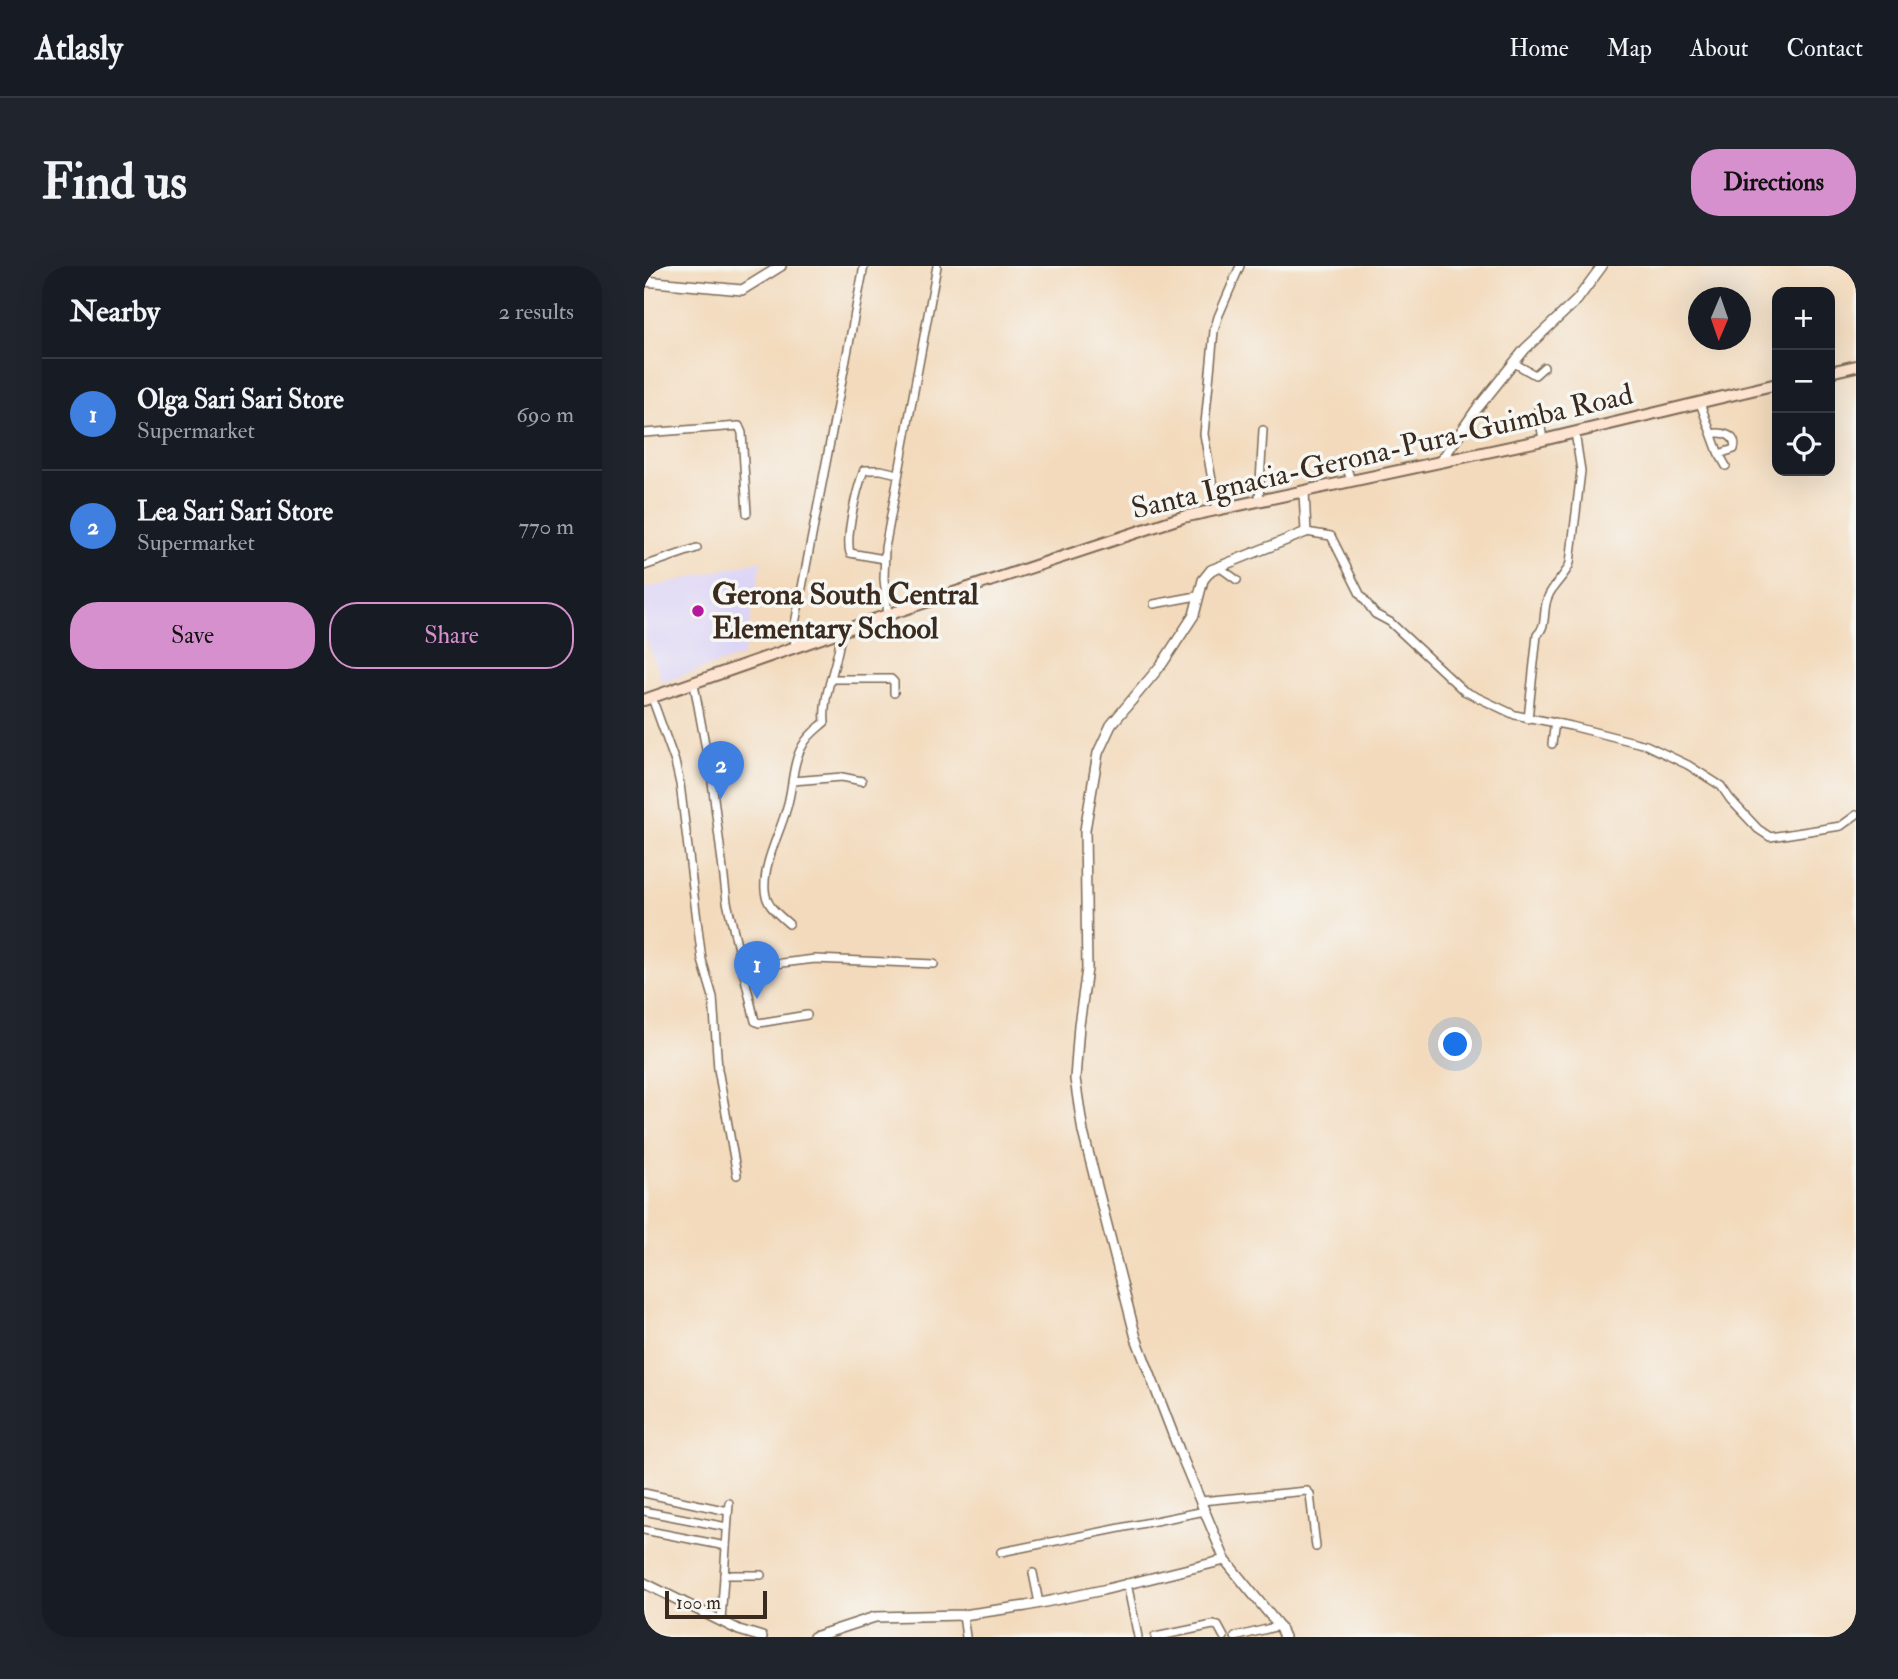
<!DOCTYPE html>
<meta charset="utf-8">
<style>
:root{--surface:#171b24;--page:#20242c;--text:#f1f3f6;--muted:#9ea1a6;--line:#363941;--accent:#d690ce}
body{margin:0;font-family:"IM FELL Double Pica",serif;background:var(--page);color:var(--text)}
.controls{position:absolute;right:21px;top:21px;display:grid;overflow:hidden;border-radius:14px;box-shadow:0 7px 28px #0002}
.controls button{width:63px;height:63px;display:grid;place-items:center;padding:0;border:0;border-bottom:2px solid var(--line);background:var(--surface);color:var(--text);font:35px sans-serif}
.compass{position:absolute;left:1044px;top:21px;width:63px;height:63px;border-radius:50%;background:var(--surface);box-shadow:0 7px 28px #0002;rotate:182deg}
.scale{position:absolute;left:21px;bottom:18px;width:102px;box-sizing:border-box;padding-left:7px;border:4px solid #3b2a1e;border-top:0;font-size:19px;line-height:24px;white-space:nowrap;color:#3b2a1e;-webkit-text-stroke:5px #f6f6f2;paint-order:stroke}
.you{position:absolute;left:812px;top:779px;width:24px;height:24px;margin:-18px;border:5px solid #fff;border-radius:50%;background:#1a73e8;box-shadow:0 0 0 10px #1a73e833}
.badge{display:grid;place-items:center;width:46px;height:46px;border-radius:50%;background:var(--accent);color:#fff;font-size:23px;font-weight:700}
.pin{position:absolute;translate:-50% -58px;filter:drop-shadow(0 2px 4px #0008)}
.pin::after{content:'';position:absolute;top:37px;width:24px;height:21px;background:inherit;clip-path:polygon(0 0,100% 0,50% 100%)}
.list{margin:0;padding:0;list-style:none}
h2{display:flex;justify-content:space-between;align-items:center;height:91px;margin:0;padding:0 28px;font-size:30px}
h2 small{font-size:23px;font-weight:400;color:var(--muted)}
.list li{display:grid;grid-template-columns:46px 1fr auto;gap:21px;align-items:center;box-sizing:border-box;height:112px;padding:0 28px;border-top:2px solid var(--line)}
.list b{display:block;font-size:26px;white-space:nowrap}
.list p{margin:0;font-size:23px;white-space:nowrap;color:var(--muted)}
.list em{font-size:23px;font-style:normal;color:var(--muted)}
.actions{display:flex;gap:14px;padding:21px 28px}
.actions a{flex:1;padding:16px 0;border:2px solid var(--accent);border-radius:28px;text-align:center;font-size:24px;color:var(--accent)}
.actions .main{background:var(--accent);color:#111}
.icon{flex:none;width:38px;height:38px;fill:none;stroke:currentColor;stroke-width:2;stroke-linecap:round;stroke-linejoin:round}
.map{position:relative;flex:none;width:1212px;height:1371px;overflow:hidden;border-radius:28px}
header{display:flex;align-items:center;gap:42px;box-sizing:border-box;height:98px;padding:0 35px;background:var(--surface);border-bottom:2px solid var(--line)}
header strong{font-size:33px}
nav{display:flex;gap:38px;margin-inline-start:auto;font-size:24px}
.intro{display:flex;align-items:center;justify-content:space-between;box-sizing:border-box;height:168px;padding:0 42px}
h1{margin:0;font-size:49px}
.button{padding:18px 32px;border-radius:28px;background:var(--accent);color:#111;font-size:24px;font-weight:700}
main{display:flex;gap:42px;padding:0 42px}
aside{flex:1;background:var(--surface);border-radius:28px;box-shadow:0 7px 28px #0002}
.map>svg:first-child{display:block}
.built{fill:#ddd5f6}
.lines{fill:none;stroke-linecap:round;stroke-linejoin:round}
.minor-casing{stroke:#7b6855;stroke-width:10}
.tertiary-casing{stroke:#7b6855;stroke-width:12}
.secondary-casing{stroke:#7b6855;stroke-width:14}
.minor{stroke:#fff;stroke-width:7}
.tertiary{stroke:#fff;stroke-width:9}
.secondary{stroke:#fde4d0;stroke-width:10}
.poi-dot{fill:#b5179e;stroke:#f6f6f2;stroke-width:2.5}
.labels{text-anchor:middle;stroke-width:7;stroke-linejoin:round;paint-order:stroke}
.street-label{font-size:30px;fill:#3b2a1e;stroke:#f6f6f2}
.poi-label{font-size:30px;font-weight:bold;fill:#3b2a1e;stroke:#f6f6f2;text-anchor:start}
</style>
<header>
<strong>Atlasly</strong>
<nav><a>Home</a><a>Map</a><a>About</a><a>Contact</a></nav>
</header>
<div class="intro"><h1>Find us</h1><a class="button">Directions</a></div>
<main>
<aside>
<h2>Nearby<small>2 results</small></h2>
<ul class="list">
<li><span class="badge" style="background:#3f7fe0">1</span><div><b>Olga Sari Sari Store</b><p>Supermarket</p></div><em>690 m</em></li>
<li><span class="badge" style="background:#3f7fe0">2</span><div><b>Lea Sari Sari Store</b><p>Supermarket</p></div><em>770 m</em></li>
</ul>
<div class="actions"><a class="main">Save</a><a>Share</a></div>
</aside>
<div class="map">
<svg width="1212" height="1371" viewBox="0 0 1212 1371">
<rect width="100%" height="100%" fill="#f6f6f2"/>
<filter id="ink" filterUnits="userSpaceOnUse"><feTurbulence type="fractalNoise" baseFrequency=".0143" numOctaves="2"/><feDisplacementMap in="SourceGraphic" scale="14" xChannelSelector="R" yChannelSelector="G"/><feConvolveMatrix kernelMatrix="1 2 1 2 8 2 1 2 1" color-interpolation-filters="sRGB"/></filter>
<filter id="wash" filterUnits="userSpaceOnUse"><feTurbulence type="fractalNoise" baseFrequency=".00686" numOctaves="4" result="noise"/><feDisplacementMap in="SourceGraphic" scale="28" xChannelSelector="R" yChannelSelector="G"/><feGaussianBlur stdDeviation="1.57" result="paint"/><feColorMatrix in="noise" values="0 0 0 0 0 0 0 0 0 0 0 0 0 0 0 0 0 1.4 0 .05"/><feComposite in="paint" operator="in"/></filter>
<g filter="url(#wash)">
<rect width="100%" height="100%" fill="#f3dabc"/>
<!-- built -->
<path class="built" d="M118 294 99 390 18 416 0 367V323Z"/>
</g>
<g filter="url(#ink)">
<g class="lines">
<defs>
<g id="minor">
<path d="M870 97 891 109 900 101"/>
<path d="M1056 137 1074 186 1082 200"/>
<path d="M894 142 899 174"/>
<path d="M0 167 95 160 98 167 103 247"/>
<path d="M1068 168C1079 165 1094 170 1090 183L1075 188"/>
<path d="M702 199 707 215"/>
<path d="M615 234 619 164"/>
<path d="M573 243 560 168 570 65 574 51 596 0"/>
<path d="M662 266 687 270 716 328 731 348 746 356 820 425 871 449 927 460 1002 479 1044 499 1077 520 1086 533 1114 563 1126 571 1197 560 1212 549"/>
<path d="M240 293 206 287C201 269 213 223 220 204H237L254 208"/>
<path d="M0 300 53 282"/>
<path d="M575 301 593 314"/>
<path d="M510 338 553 330"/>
<path d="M244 349 240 313 241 282 293 0"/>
<path d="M151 382 150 363 220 0"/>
<path d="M187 413H247L250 416V427"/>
<path d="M50 418 68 516 83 636 111 755 115 757 163 749"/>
<path d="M8 432 31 496 36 518 58 694 69 731 74 803 93 909"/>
<path d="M884 453 893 369C904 359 898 344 904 331 909 318 922 310 926 297L937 205 931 166"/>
<path d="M908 478 911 456"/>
<path d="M149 515 198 511 218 515"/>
<path d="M145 658C134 648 122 640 121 624 119 596 136 568 143 541 149 522 148 496 159 479 164 469 172 464 181 456 178 426 195 397 197 366"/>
<path d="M99 707 138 697 171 693 290 698"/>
<path d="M0 1227 84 1245"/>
<path d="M557 1235 663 1225 666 1228 672 1281"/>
<path d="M0 1245 83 1261"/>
<path d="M0 1264 82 1280"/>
<path d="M357 1286 561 1245"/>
<path d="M389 1307 395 1337"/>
<path d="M80 1309H117"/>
<path d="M483 1317 494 1371"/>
<path d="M319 1349 322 1371"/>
<path d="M77 1355 85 1237"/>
<path d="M511 1371 569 1359 574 1360 580 1371"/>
<path d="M591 1371 635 1360"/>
</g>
<g id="tertiary">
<path d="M0 15 98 24 137 0"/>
<path d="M797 195 832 144 881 83 933 34 958 0"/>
<path d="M581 1294 535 1184 492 1072 439 866 431 813 435 759 443 703 441 564 454 487 467 459 518 398 550 349 559 314 567 304 662 266 660 226"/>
<path d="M0 1317 95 1364 118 1371"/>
<path d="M170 1371 231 1351 319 1349 382 1340 459 1324 581 1294 635 1360 640 1371"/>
</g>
<g id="secondary">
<path d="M1186 106 1212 100"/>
<path d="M0 434 249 347 539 251 899 174 1133 118"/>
</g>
</defs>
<!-- minor casing -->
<use href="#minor" class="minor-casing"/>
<!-- tertiary casing -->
<use href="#tertiary" class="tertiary-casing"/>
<!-- secondary casing -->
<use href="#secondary" class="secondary-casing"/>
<!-- minor -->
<use href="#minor" class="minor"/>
<!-- tertiary -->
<use href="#tertiary" class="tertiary"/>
<!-- secondary -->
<use href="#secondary" class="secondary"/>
</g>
</g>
<!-- markers -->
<circle class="poi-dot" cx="54" cy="345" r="7"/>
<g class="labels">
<!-- street labels -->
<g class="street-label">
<text transform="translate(738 185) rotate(-13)" y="10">Santa Ignacia-Gerona-Pura-Guimba Road</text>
</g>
<!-- poi labels -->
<g class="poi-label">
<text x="68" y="338">Gerona South Central<tspan x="68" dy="34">Elementary School</tspan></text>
</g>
</g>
</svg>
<div class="controls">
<button>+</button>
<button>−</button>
<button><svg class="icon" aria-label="locate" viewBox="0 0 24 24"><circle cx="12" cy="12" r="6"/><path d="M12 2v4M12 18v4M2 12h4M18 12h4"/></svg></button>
</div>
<svg class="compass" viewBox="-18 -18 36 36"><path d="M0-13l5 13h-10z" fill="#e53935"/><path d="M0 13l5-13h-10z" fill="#9ea1a6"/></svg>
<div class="scale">100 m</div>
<div class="you"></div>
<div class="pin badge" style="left:113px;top:733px;background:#3f7fe0">1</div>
<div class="pin badge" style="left:77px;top:533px;background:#3f7fe0">2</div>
</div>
</main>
